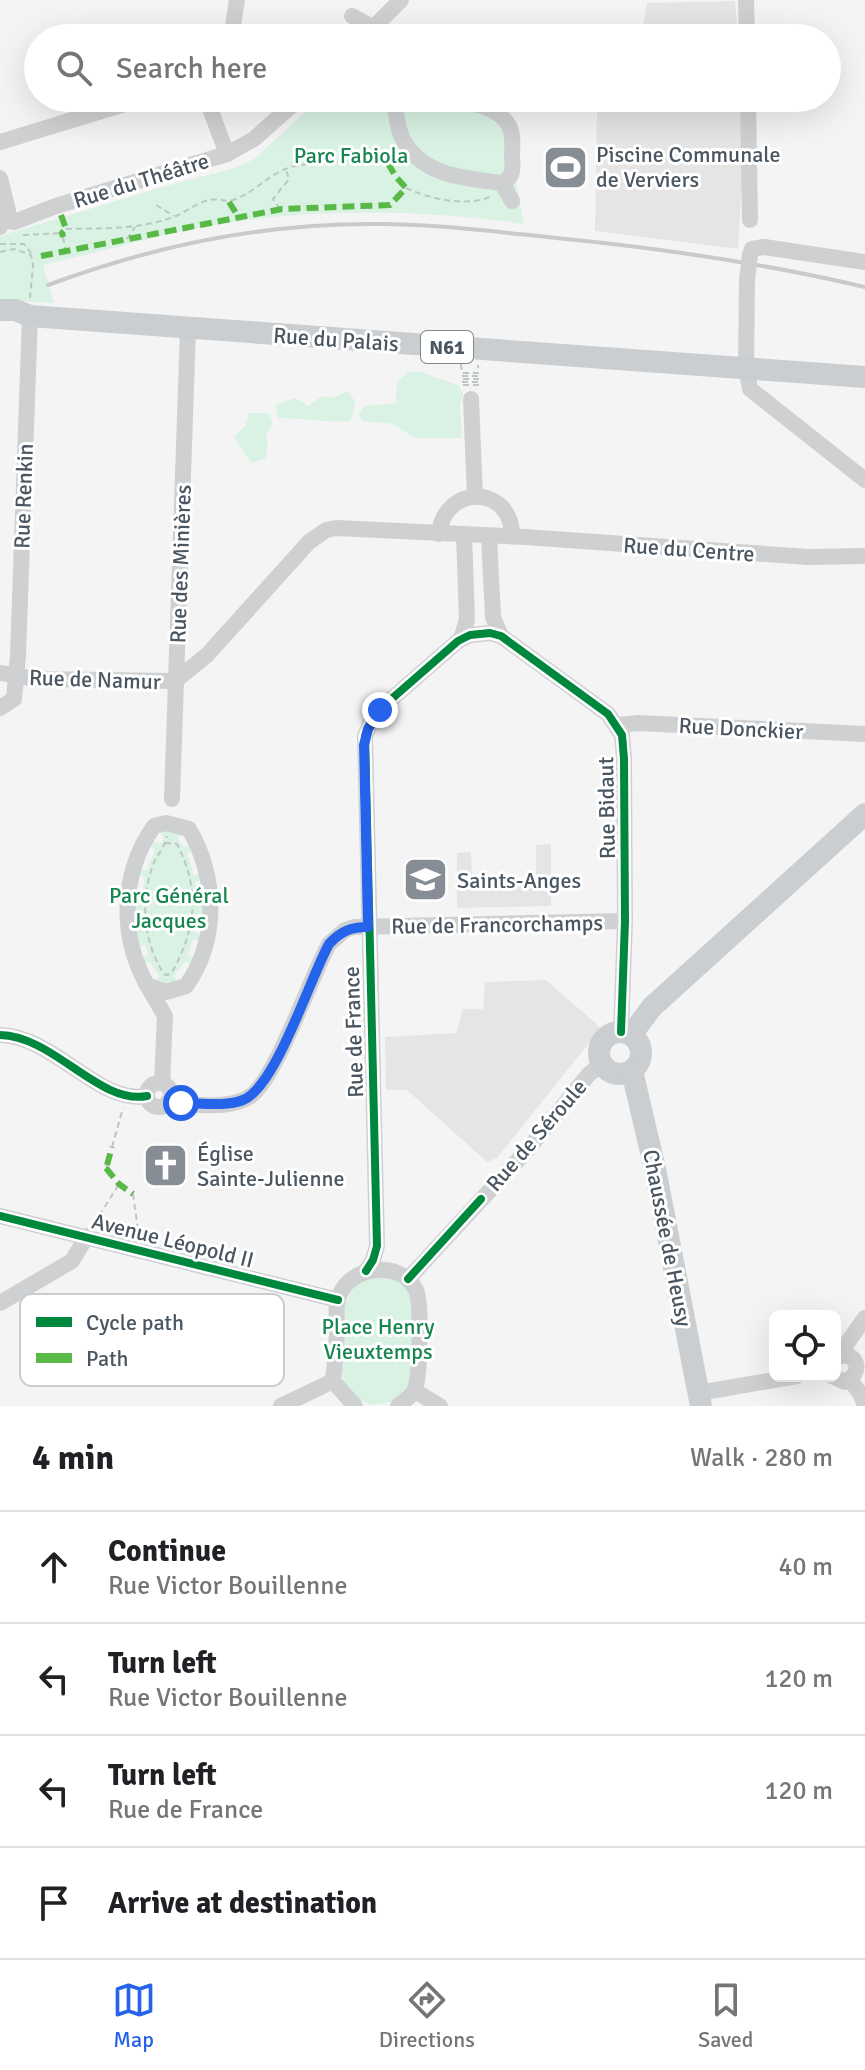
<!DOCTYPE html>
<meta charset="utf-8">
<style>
:root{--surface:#fff;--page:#f6f6f6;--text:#202124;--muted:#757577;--line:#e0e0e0;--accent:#2563eb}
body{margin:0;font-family:Signika,sans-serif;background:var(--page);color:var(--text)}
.controls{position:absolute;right:24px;bottom:24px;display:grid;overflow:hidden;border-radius:12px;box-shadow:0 8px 32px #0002}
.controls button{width:72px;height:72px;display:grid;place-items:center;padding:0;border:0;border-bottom:2px solid var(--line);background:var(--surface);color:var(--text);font:40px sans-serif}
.stop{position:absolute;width:24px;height:24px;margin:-18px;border:6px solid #2563eb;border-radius:50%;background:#fff}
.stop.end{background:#2563eb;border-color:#fff;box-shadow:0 2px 8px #0008}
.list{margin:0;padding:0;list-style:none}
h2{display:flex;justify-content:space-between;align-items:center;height:104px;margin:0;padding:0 32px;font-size:34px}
h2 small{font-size:26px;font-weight:400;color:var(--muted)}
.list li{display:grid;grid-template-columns:52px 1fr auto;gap:24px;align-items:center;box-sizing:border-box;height:112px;padding:0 32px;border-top:2px solid var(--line)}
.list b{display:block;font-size:30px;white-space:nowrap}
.list p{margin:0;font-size:26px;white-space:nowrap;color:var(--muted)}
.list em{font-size:26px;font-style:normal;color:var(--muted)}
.icon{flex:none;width:44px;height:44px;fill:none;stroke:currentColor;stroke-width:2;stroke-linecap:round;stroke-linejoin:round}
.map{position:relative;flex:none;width:865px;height:1406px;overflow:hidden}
.search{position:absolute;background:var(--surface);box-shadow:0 8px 32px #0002;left:24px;right:24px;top:24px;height:88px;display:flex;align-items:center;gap:20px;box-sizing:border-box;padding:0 28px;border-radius:44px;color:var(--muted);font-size:30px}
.sheet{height:552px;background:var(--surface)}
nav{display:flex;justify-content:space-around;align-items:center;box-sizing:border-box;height:112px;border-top:2px solid var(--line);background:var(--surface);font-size:22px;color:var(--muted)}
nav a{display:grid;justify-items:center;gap:4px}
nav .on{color:var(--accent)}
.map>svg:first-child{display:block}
.education{fill:#e6e5e6}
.green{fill:#d9f2e3}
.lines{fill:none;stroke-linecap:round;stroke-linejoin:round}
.path{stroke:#bcc7c4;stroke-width:2;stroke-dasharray:6 4;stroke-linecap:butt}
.minor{stroke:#ced0d2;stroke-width:16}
.major{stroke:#caced1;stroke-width:22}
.rail{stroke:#c9cacc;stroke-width:4}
.minor-bridge{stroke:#ced0d2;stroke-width:16}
.quiet{stroke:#58b947;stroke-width:6;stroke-dasharray:12 6;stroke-linecap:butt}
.cycleway-casing{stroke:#fff;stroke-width:13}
.cycleway{stroke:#00873e;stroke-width:8}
.route{stroke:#2563eb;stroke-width:10}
.labels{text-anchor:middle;stroke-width:6;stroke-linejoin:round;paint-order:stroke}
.shield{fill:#fff;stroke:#808990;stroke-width:2}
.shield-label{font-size:20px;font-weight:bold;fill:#4a5661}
.poi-label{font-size:22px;fill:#4a5661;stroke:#fff;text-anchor:start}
.park-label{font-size:22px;fill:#17864f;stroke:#fff}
.street-label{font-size:22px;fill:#4a5661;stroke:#fff}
.key{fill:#fff;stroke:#c9ccd0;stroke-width:2}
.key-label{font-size:22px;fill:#4a5661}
</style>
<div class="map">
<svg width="865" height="1406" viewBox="0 0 865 1406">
<rect width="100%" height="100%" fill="#f4f4f4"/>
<!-- education -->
<g class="education">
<path d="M735 1 738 38H573L606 34 609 27 643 26 647 3Z"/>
<path d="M518 98H742L743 165 738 249 595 231 597 111 518 108Z"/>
<path d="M551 844V906L457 908V853L471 852 472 883H536V845Z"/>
<path d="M546 980 601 1028 497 1158 487 1162 407 1090H386L385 1037 456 1033 463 1009H483L485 982Z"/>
</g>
<!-- green -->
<g class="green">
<path d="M321 98H373L406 108 479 106 507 135 524 224C425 210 325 208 226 223 165 233 104 251 43 265L54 303 0 300V236L166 186 235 168 254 159Z"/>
<path d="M408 372H420L458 385 463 393 460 406 462 438H414L394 424 363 421 358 415 364 406 396 403 397 382Z"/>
<path d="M347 391 355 401 353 416 348 422C324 422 302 418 278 418L276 405 295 398 308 406 322 396 334 398Z"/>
<path d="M249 413H268L273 425 266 434 268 444 265 459 251 463 234 437 246 425Z"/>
<path d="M170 828 182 831 178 840 185 847 193 844 195 850 187 853 194 875 203 873 204 879 195 882 197 900H206V914H197L194 932 203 935 202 941 193 939 188 955 196 958 193 965 185 961 174 976 178 984H155L159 976 150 962 141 964 139 959 148 955 145 945 136 947 133 931 142 929 141 913H133L132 898 141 899 145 877 136 874 138 868 147 870 155 850 148 845 151 839 159 844 164 839 160 831Z"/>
<path d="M383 1277C391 1279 400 1281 406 1288 419 1303 412 1351 412 1372L410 1382 395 1401 371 1405 358 1399 344 1383 342 1372 343 1307 356 1285 368 1278Z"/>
</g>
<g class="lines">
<!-- path -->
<g class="path">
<path d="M406 188C430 199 466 207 490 197"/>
<path d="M156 205 174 216"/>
<path d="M280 209 273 199 289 179 286 170"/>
<path d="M66 229C102 228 141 230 176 216 187 211 197 203 209 200 217 198 225 202 233 200 255 193 268 174 291 167 326 158 362 167 393 148"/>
<path d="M23 235 62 233"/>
<path d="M63 237 66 252"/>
<path d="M127 239 135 227"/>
<path d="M0 244H24L31 253"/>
<path d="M0 252 14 249 31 255 33 265 30 298"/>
<path d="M461 364 462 373H478V365"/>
<rect x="462" y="376" width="17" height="3"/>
<rect x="462" y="382" width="17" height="3"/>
<path d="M165 843 177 844C201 891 196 930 171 974L167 975 164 974C143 942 140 901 153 865 157 855 165 847 167 836"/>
<path d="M112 1147 123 1108"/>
<path d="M106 1168 107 1165"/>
<path d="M133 1194 139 1237"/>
<path d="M94 1224 119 1184"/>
</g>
<!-- minor -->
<g class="minor">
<path d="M746 0 747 38"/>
<path d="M352 16 374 28"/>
<path d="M231 38 237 0"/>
<path d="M363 38 401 0"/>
<path d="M472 38H504"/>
<path d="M206 98 227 154"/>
<path d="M391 98C424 105 489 91 509 126 514 135 512 147 512 157 513 169 514 177 502 183 466 178 426 177 405 143 397 131 396 112 394 99"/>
<path d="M748 98 750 220"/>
<path d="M0 142 144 98"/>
<path d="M0 178 8 211 0 227"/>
<path d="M502 183 512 201"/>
<path d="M0 218 14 222 56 206 227 154 254 139 300 98"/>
<path d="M750 255 752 249 764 247 865 262"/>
<path d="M747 280 746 368 750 389 865 480"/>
<path d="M471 399 475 497"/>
<path d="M439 534C444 484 512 484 512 536"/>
<path d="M489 536 493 617 501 636"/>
<path d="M461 639 467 620 464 534"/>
<path d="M0 673 36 679 175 681 207 655 309 542 326 530 336 528 525 537 808 557 865 556"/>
<path d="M0 708 14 699 18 655 30 316"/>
<path d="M618 725 638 723 865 734"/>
<path d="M172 799 188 328"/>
<path d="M166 823 189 829C217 877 219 940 186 986L166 992 147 985C119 935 121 873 154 826Z"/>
<path d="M147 985 165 1016 162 1083"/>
<path d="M0 1035C54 1036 99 1105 147 1096"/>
<circle cx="159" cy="1095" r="12"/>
<path d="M169 1100C191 1106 230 1109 249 1097 275 1082 311 976 329 944L345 930 354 927 625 921"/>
<path d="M0 1216 338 1300"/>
<path d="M366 1271 373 1260 377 1246 365 736 371 722 388 702 458 641 470 635 490 633 501 636 608 714 622 735 624 759 625 921 621 1032"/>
<path d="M408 1279 529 1148 589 1074 602 1064"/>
<path d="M0 1303 72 1261 87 1236"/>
<path d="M843 1354 847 1343 865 1318"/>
<path d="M832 1376 845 1382C865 1373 857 1348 835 1358"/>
<path d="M850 1380 860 1393 865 1406"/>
<path d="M415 1391 440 1406"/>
<path d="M699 1393 797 1376"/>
<path d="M281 1406 333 1381"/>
<path d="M355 1406 333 1381C335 1364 336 1348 337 1331 337 1321 335 1309 338 1300 346 1266 400 1258 416 1290 422 1301 420 1376 415 1389 412 1396 404 1401 398 1406"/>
</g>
<!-- major -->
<g class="major">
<path d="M0 310H15L30 316 865 377"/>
<circle cx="620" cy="1053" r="21"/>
<path d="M631 1035 652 1007 865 814"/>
<path d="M632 1071 655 1169 701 1406"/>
</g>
<!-- rail -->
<path class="rail" d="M48 285C156 245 269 222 385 224 446 225 506 233 566 239 667 249 766 264 865 287"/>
<!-- minor-bridge -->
<path class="minor-bridge" d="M747 280 750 255"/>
<!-- quiet -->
<g class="quiet">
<path d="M229 202 238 216"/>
<path d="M61 215 66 229 62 233 63 237"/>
<path d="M41 256 282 209 390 205 406 188 396 177 383 155"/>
<path d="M107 1165 112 1147"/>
<path d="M106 1168 119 1184 133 1194"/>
</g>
<defs>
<g id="cycleway">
<path d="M0 1035C54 1036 99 1105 147 1096"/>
<path d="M0 1216 338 1300"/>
<path d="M366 1271 373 1260 377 1246 365 736 371 722 388 702 458 641 470 635 490 633 501 636 608 714 622 735 624 759 625 921 621 1032"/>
<path d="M408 1279 481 1199"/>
</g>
</defs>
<!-- cycleway casing -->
<use href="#cycleway" class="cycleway-casing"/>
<!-- cycleway -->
<use href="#cycleway" class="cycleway"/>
</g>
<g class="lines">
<!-- route -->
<path class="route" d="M181 1103C201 1103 225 1107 243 1100 276 1087 310 978 329 944 341 931 351 927 368 927L364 745 368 729 380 710"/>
</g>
<!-- icons -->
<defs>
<symbol id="stadium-square" viewBox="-11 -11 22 22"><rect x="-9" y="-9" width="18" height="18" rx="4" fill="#868d94" stroke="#fff"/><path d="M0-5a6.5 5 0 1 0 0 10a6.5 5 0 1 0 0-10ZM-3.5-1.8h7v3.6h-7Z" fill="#fff"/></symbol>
<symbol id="school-square" viewBox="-11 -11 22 22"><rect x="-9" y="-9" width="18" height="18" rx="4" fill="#868d94" stroke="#fff"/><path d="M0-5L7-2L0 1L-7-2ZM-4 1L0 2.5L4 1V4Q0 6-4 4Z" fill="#fff"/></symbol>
<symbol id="church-square" viewBox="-11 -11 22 22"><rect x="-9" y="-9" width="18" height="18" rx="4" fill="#868d94" stroke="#fff"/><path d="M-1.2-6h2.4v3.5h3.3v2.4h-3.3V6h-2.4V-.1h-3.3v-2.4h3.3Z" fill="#fff"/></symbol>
</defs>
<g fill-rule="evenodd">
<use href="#stadium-square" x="540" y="142" width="51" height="51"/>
<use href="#school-square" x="400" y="854" width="51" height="51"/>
<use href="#church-square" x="140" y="1140" width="51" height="51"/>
</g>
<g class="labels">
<!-- shield labels -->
<rect class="shield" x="421" y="331" width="52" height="32" rx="6"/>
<g class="shield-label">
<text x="447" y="354">N61</text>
</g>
<!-- poi labels -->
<g class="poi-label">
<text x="596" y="162">Piscine Communale<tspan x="596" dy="25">de Verviers</tspan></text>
<text x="457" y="888">Saints-Anges</text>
<text x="197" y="1161">Église<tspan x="197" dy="25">Sainte-Julienne</tspan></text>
</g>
<!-- park labels -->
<g class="park-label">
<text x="351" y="163">Parc Fabiola</text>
<text x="169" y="903">Parc Général<tspan x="169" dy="25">Jacques</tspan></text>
<text x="378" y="1334">Place Henry<tspan x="378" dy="25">Vieuxtemps</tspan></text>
</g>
<!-- street labels -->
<g class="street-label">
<text transform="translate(141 180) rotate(-17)" y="8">Rue du Théâtre</text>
<text transform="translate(336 339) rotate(4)" y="8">Rue du Palais</text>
<text transform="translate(23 496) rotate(-88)" y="8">Rue Renkin</text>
<text transform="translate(689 549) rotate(4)" y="8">Rue du Centre</text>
<text transform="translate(180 564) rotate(-88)" y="8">Rue des Minières</text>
<text transform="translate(95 679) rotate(2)" y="8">Rue de Namur</text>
<text transform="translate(741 728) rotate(3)" y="8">Rue Donckier</text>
<text transform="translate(606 808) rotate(-91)" y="8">Rue Bidaut</text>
<text transform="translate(497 924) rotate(-1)" y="8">Rue de Francorchamps</text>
<text transform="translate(353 1032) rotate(-92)" y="8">Rue de France</text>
<text transform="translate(536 1135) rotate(-49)" y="8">Rue de Séroule</text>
<text transform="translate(668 1238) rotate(79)" y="8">Chaussée de Heusy</text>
<text transform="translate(173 1240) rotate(14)" y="8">Avenue Léopold II</text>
</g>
</g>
<!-- legend -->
<rect x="20" y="1294" width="264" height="92" rx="12" class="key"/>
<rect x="36" y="1317" width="36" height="10" fill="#00873e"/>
<rect x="36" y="1353" width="36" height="10" fill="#58b947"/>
<g class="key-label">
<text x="86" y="1330">Cycle path</text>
<text x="86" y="1366">Path</text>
</g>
</svg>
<div class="controls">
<button><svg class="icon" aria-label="locate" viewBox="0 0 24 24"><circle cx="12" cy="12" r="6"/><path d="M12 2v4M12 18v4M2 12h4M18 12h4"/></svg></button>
</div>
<div class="stop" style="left:181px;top:1103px"></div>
<div class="stop end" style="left:380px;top:710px"></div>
<div class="search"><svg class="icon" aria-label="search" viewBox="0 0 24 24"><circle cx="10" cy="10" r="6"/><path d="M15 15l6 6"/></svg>Search here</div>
</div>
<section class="sheet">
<h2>4 min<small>Walk · 280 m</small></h2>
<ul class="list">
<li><svg class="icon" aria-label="ahead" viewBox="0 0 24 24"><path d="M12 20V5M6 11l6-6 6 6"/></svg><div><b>Continue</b><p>Rue Victor Bouillenne</p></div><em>40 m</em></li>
<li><svg class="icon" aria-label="left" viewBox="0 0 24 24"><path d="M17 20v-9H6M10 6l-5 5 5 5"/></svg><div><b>Turn left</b><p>Rue Victor Bouillenne</p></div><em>120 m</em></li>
<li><svg class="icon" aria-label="left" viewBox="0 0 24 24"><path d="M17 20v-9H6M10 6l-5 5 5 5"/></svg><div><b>Turn left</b><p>Rue de France</p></div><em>120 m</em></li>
<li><svg class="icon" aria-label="arrive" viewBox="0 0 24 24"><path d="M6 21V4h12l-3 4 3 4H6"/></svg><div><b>Arrive at destination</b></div></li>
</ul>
</section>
<nav>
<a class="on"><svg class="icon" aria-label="map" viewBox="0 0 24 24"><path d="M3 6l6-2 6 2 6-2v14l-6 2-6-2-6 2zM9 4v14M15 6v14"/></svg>Map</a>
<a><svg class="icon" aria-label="directions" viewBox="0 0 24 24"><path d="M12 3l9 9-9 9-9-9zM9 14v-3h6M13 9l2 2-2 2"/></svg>Directions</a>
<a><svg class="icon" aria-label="saved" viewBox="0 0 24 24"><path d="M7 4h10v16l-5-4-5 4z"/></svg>Saved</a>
</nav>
